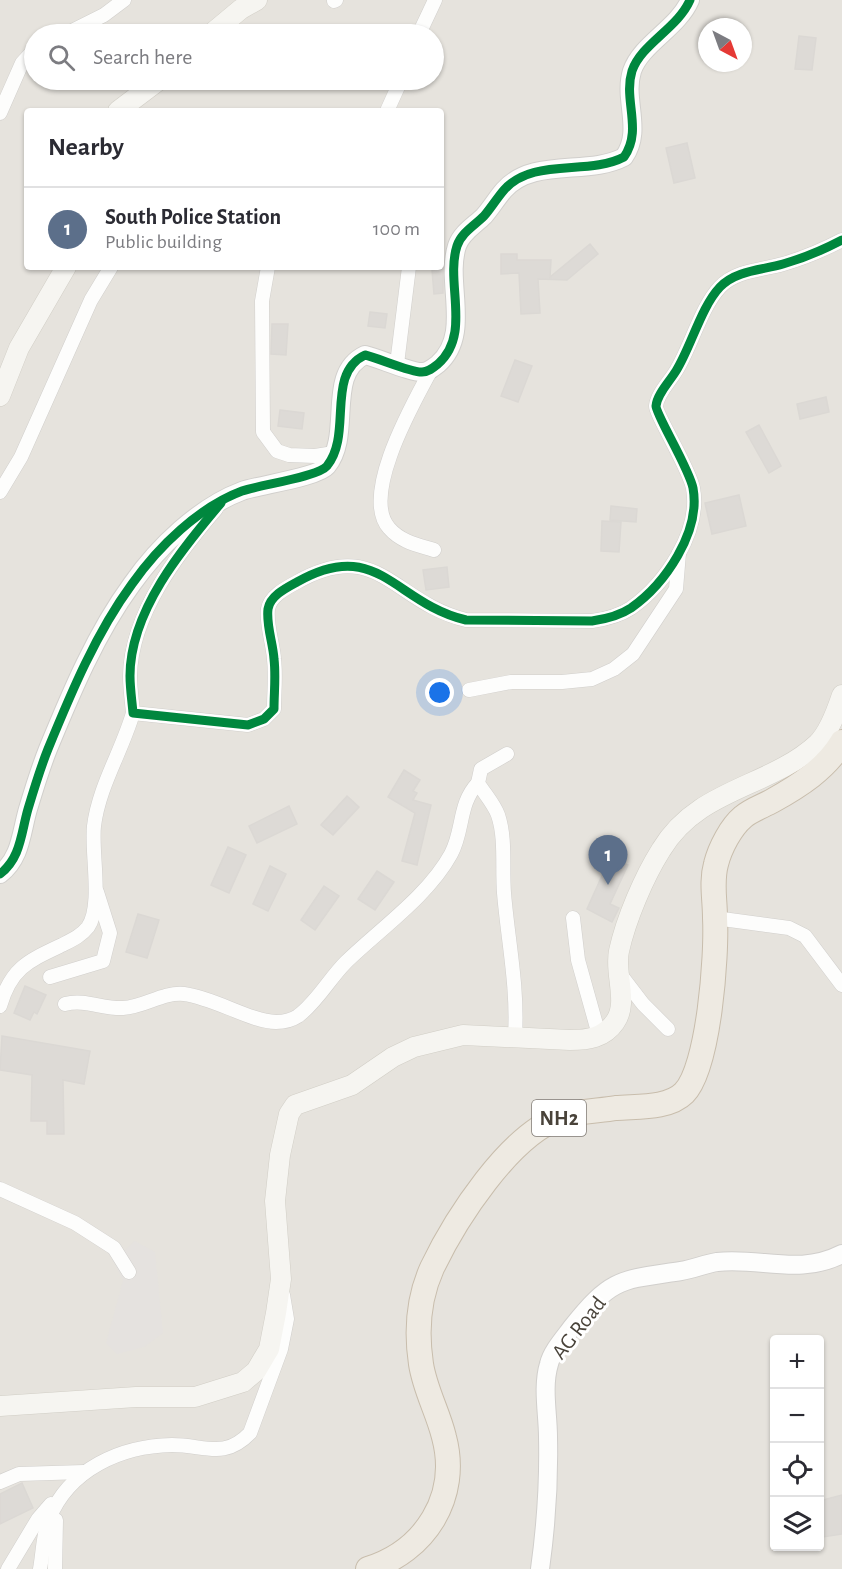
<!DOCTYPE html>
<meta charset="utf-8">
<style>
:root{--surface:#fff;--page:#f7f7f7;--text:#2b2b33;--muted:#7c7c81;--line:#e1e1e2;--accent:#848079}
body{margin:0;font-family:"Alegreya Sans",sans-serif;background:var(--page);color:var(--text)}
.controls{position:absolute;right:18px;bottom:18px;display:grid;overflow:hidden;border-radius:6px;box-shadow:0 2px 4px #0004}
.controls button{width:54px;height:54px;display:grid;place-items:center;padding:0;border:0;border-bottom:2px solid var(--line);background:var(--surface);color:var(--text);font:30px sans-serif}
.compass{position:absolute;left:698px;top:18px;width:54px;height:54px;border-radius:50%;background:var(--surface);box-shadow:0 2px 4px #0004;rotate:139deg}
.you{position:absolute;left:440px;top:693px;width:21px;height:21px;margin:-15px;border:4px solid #fff;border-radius:50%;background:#1a73e8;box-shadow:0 0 0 9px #1a73e833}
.badge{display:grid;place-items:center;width:39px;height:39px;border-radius:50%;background:var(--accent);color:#fff;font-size:20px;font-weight:700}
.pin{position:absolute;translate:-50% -50px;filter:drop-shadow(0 2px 3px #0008)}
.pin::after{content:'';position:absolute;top:32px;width:21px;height:18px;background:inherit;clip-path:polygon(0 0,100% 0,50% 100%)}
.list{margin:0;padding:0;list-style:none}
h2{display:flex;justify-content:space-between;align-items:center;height:78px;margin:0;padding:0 24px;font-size:26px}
h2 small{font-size:20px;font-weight:400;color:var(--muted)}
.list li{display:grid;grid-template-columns:39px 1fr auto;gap:18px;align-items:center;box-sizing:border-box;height:84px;padding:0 24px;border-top:2px solid var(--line)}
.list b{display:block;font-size:22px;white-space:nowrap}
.list p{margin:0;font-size:20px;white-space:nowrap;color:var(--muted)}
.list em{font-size:20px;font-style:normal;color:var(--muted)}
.icon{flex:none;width:33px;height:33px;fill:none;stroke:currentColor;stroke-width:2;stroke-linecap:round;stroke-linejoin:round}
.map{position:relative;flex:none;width:842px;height:1569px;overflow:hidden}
.search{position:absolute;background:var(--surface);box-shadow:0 2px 4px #0004;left:24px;top:24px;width:420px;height:66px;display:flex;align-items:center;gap:15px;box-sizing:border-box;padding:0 21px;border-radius:33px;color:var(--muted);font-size:22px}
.panel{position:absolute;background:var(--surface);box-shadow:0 2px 4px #0004;left:24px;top:108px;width:420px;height:162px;border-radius:6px}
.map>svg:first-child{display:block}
.residential{fill:#e6e3dd;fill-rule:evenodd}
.parking{fill:#e5e2df}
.building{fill:#dddad6;stroke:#dbd8d4;stroke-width:1.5}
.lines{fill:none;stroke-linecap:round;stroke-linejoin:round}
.minor-casing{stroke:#d1cfcc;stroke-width:15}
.tertiary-casing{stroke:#d1cfcc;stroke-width:20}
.secondary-casing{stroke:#d1cec6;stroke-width:21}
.trunk-casing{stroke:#c8bdac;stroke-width:26}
.minor{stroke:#fdfdfc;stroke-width:14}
.tertiary{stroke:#fdfdfc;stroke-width:18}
.secondary{stroke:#f6f5f1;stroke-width:20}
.trunk{stroke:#eeeae2;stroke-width:24}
.cycleway-casing{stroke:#fff;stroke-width:13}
.cycleway{stroke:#00873e;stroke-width:9}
.labels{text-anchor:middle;stroke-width:6;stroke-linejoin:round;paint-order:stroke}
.shield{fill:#fff;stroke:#807b75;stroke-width:1.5}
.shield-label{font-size:21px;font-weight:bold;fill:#49433a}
.street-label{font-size:22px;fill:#49433a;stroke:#fff}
</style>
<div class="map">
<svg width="842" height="1569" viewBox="0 0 842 1569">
<rect width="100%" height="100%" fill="#f3f1ee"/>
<!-- residential -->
<path class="residential" d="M0 0H842V1569H0ZM707 27H743V63H707ZM34 34H434V80H34ZM27 111H441V267H27ZM774 1340H820V1546H774Z"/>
<!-- parking -->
<path class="parking" d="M135 1241 155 1252 163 1333 144 1347 117 1354 106 1343 123 1281 113 1261Z"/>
<!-- building -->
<g class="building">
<path d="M799 36 816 38 812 70 795 69Z"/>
<path d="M687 143 695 178 674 183 666 148Z"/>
<path d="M590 244 598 254 567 280 538 279 540 313 521 314 519 273 501 274V254H517V260H551L550 277Z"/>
<path d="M443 268V293L434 294 432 270Z"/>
<path d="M370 312 387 314 385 328 368 326Z"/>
<path d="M272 324H288L286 355 271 354Z"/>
<path d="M515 360 532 366 518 402 501 396Z"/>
<path d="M826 397 829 412 800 419 797 404Z"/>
<path d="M280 410 304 413 302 429 278 426Z"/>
<path d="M759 425 781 466 769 473 746 432Z"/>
<path d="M739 495 746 526 712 534 705 503Z"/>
<path d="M611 506 637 509 636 522 610 520Z"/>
<path d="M602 521 621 522 619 552 601 551Z"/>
<path d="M447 567 449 587 426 590 423 570Z"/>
<path d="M404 770 420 780 413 791 417 793 413 800 431 805 417 865 402 861 415 813 388 797Z"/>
<path d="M347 796 359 807 333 835 321 825Z"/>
<path d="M289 806 297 824 257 843 249 826Z"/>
<path d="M228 847 246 855 229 893 211 885Z"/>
<path d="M610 858 628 865 610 904 619 908 612 922 587 909Z"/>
<path d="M270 866 286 874 268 911 253 904Z"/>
<path d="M377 871 394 882 375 910 358 899Z"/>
<path d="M324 886 339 896 315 930 301 920Z"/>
<path d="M138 914 159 920 147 958 126 952Z"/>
<path d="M25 986 46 995 37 1014 34 1012 30 1020 14 1013Z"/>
<path d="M2 1036 90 1051 84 1084 63 1080 64 1134H47V1121H31L32 1075 0 1070Z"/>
<path d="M22 1483 33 1508 0 1524V1494Z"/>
<path d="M842 1495V1534L823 1537 819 1501Z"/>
</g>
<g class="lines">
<defs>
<g id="minor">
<path d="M334 1 336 0"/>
<path d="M66 34 104 15 124 0"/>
<path d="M419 34 435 0"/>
<path d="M387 111 401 80"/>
<path d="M0 113 22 63 34 50"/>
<path d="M268 267 262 301 263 432 277 451 289 455 315 456 334 453"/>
<path d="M397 364 409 267"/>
<path d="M431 370C414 402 360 495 389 528 401 542 418 545 434 550"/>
<path d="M0 492 21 457 91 300 111 267"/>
<path d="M216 509C178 553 131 614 130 676 130 688 132 701 133 713L248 725 264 719 274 709C274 693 276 676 274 659 273 643 266 625 268 609 270 596 286 588 297 582 378 536 394 603 466 620L592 621C606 619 619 616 631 608 665 584 701 532 693 488 689 468 656 415 656 406 657 394 670 381 676 371 691 347 701 307 720 287 736 270 763 270 783 264 804 258 823 250 842 240"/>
<path d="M469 690 511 682H562L592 679 614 669 633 654 676 589 679 553"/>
<path d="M507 754 481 769 478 783C484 793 494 804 498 815 506 838 502 868 504 893 508 941 518 987 515 1036"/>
<path d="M573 918 578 960 599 1035"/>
<path d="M715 918 789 928 805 936 842 985"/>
<path d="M620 974 643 1004 668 1029"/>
<path d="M50 977 103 961 110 933 97 892"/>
<path d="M65 1004C85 999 103 1009 123 1008 145 1007 162 992 184 994 215 998 249 1021 276 1022 283 1022 292 1020 298 1016 317 1002 329 979 346 962 380 929 428 896 451 854 464 830 458 804 478 783"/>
<path d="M0 1006C11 968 28 961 62 945 72 940 81 936 88 927 103 905 91 853 94 826 99 786 122 751 133 713"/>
<path d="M0 1189 75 1223 114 1248 129 1272"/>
<path d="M0 1482 19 1474 84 1472"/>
<path d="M8 1569 38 1519 51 1504"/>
<path d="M40 1569C43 1553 43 1534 49 1519 69 1469 121 1446 172 1445 205 1445 224 1460 250 1433L281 1349 287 1319 283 1295"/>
<path d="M55 1569 56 1520"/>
</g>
<g id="tertiary">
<path d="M0 874C21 858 21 833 28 809 34 789 40 769 48 749 71 693 96 633 132 584 158 547 199 507 242 491 259 485 318 477 327 466 353 434 325 374 365 355 378 358 413 373 422 372 428 372 433 368 438 364 472 334 445 283 457 246 461 233 475 225 484 216 491 208 497 198 504 190 533 157 588 176 624 157 643 130 623 100 632 71 641 44 678 28 690 0"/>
<path d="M540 1569C546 1526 549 1481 548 1437 548 1414 542 1387 549 1364 552 1351 565 1337 573 1326 612 1277 622 1280 681 1271 693 1269 705 1264 717 1262 761 1257 799 1276 842 1254"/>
</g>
<g id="secondary">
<path d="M211 34 241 9 257 0"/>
<path d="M118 111 159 80"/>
<path d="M0 396 19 348 66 267"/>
<path d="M0 1406 136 1397H195L243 1382 256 1371 269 1349 276 1313 281 1279 275 1201 280 1155 289 1114 295 1105 352 1085 393 1057 414 1047 463 1035 570 1040C588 1040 604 1038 615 1022 629 1003 614 973 619 951 626 919 644 877 661 850 698 788 769 788 817 744 829 733 837 710 842 695"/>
</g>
<path id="trunk" d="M368 1569C425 1551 460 1497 444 1437 438 1412 425 1390 421 1364 416 1331 418 1299 432 1268 455 1220 509 1135 561 1117 578 1111 598 1111 616 1108 636 1106 668 1109 684 1093 709 1068 717 955 715 918 715 899 711 882 716 864 720 848 731 827 743 817 751 810 763 806 772 801 799 786 826 769 842 742"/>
</defs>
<!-- minor casing -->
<use href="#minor" class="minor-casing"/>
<!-- tertiary casing -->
<use href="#tertiary" class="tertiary-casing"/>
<!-- secondary casing -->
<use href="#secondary" class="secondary-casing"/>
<!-- trunk casing -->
<use href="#trunk" class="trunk-casing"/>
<!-- minor -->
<use href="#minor" class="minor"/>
<!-- tertiary -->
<use href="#tertiary" class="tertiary"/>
<!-- secondary -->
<use href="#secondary" class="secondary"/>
<!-- trunk -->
<use href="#trunk" class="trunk"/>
<defs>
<g id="cycleway">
<path d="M221 503C182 549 130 611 130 676 130 688 132 701 133 713L248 725 264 719 274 709C274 693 276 676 274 659 273 643 266 625 268 609 270 596 286 588 297 582 378 536 394 603 466 620L592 621C606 619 619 616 631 608 665 584 701 532 693 488 689 468 656 415 656 406 657 394 670 381 676 371 691 347 701 307 720 287 736 270 763 270 783 264 804 258 823 250 842 240"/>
<path d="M0 874C21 858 21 833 28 809 34 789 40 769 48 749 71 693 96 633 132 584 158 547 199 507 242 491 259 485 318 477 327 466 353 434 325 374 365 355 378 358 413 373 422 372 428 372 433 368 438 364 472 334 445 283 457 246 461 233 475 225 484 216 491 208 497 198 504 190 533 157 588 176 624 157 643 130 623 100 632 71 641 44 678 28 690 0"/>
</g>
</defs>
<!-- cycleway casing -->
<use href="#cycleway" class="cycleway-casing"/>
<!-- cycleway -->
<use href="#cycleway" class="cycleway"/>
</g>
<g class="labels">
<!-- shield labels -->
<rect class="shield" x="532" y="1100" width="54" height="36" rx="4.5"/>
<g class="shield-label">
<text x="559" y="1125">NH2</text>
</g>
<!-- street labels -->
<g class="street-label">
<text transform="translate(578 1327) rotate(-52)" y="8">AG Road</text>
</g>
</g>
</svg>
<div class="controls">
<button>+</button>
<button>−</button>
<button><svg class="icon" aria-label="locate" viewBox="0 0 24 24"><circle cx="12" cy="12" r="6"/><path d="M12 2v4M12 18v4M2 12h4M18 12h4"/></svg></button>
<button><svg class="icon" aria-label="layers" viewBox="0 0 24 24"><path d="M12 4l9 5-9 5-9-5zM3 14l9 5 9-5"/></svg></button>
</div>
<svg class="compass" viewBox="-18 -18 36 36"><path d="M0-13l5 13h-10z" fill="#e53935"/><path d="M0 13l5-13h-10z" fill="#7c7c81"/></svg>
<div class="you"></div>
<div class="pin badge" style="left:608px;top:885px;background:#5c6f8a">1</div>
<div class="search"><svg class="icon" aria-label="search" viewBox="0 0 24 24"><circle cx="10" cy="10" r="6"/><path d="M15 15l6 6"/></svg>Search here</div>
<section class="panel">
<h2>Nearby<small></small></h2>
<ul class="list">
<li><span class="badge" style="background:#5c6f8a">1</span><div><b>South Police Station</b><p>Public building</p></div><em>100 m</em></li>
</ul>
</section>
</div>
